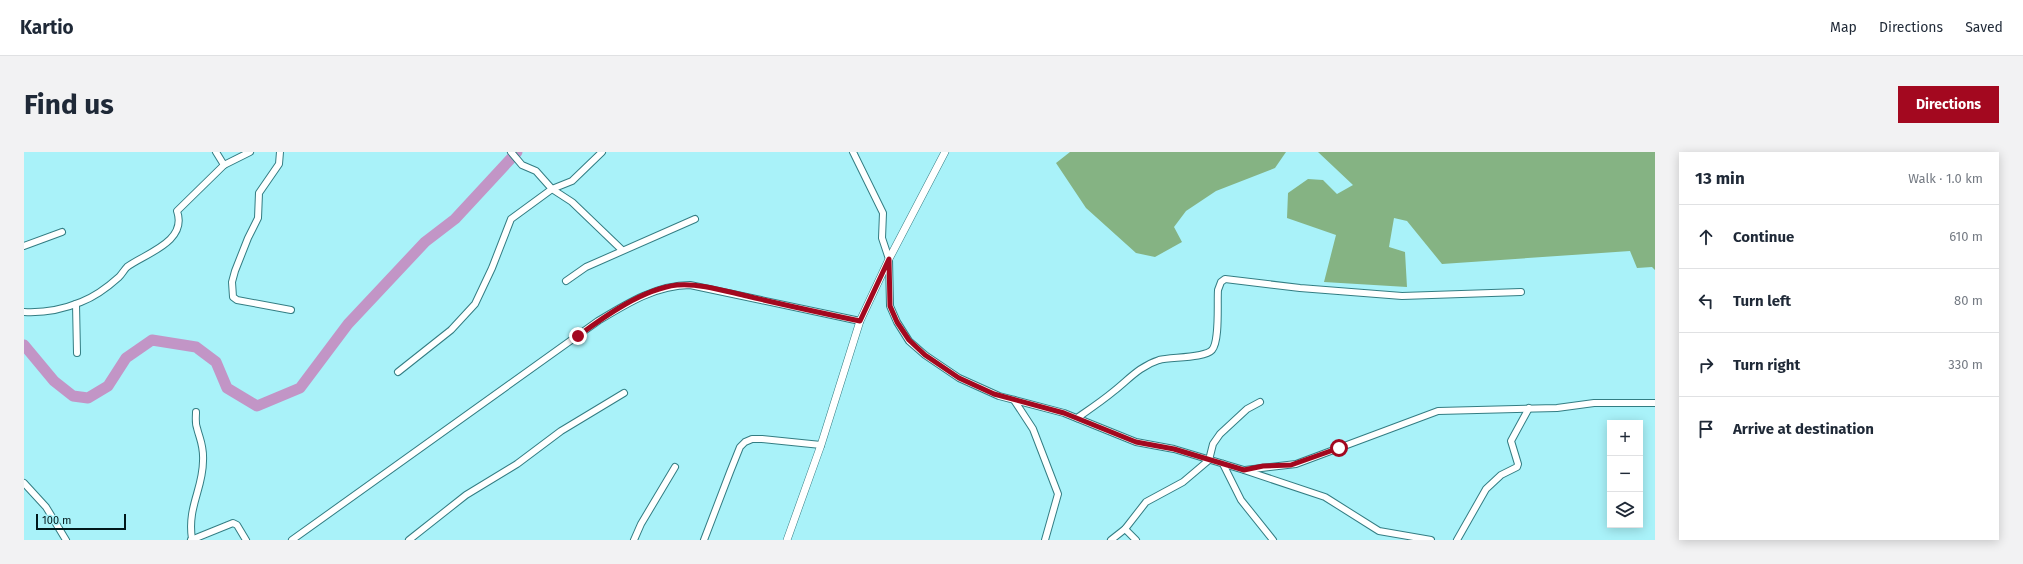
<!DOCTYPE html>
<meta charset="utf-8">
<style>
:root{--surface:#fff;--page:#f2f2f3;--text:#1f2937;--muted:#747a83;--line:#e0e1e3;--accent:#a3081f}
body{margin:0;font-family:"Fira Sans",sans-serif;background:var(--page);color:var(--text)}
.controls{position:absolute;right:12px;bottom:12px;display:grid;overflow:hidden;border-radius:0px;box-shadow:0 2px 10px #0003}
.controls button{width:36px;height:36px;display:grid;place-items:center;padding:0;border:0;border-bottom:1px solid var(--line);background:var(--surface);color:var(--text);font:20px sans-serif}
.scale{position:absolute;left:12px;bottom:10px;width:90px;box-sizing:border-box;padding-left:4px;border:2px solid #00181b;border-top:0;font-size:11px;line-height:14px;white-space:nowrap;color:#00181b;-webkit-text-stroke:3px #a9f2f9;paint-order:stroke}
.stop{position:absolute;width:12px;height:12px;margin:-9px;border:3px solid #a3081f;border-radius:50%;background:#fff}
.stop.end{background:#a3081f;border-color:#fff;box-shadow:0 1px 4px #0008}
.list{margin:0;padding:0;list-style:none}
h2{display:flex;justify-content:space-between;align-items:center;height:52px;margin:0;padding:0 16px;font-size:17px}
h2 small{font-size:13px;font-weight:400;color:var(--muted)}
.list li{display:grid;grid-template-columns:26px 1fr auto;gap:12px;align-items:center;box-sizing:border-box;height:64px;padding:0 16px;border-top:1px solid var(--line)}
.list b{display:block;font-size:15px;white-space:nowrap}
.list em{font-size:13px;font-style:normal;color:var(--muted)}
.icon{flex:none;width:22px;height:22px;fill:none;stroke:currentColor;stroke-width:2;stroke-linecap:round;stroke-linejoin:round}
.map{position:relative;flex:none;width:1631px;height:388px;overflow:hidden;border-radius:0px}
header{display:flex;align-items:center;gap:24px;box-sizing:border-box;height:56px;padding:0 20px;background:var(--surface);border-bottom:1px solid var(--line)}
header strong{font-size:19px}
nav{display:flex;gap:22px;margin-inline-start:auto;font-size:14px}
.intro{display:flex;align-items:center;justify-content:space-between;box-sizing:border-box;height:96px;padding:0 24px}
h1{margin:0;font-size:28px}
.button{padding:10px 18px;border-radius:0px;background:var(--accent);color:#fff;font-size:14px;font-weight:700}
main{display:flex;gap:24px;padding:0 24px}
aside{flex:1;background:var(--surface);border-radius:0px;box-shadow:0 2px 10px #0003}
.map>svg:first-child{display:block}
.forest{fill:#85b383}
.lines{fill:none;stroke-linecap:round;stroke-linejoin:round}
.river{stroke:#c295c6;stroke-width:11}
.minor-casing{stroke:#337d83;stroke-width:8}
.tertiary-casing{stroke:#337d83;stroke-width:8}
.minor{stroke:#fff;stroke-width:6}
.tertiary{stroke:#fff;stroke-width:7}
.route{stroke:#a3081f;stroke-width:5}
</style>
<header>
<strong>Kartio</strong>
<nav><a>Map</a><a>Directions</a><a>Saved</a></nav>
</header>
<div class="intro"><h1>Find us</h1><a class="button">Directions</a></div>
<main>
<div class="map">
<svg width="1631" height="388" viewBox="0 0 1631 388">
<rect width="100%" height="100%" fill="#a9f2f9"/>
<!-- forest -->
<g class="forest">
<path d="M1046 0H1262L1251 16 1192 39 1162 59 1150 75 1158 90 1131 105 1112 101 1062 56 1032 11Z"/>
<path d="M1294 0H1631V118L1628 115 1613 116 1606 99 1418 112 1383 69 1370 66 1365 95 1381 100 1383 135 1300 130 1312 83 1263 66 1264 41 1284 27 1299 28 1313 42 1329 33Z"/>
</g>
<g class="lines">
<!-- river -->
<path class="river" d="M0 193 30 229 49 244 64 246 84 234 102 206 128 188 172 195 192 210 203 236 233 254 276 236 324 172 401 90 431 67 493 0"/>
<defs>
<g id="minor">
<path d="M192 0 200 13"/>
<path d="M256 0 255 12 235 41 234 66 224 86 211 119 208 130 209 145 213 148 267 158"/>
<path d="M487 0 498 13 512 19 528 37 548 50 598 98"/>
<path d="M829 0 859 61 858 86 865 107 866 154 873 170 885 189 901 203 935 226 975 244 1040 261 1112 290 1150 297 1220 318 1301 345 1355 379 1407 388"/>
<path d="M0 94 38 80"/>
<path d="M542 129 562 115 671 67"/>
<path d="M52 152 53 201"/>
<path d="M0 160C19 161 40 157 57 150 70 145 85 134 95 125 98 122 100 118 103 115 120 102 164 90 153 59L200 13 226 0"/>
<path d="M374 220 427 178 451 152 468 116 487 67 528 37 548 29 578 0"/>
<path d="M990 248 1009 277 1034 342 1021 388"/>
<path d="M1053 266C1066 257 1078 249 1090 239 1105 227 1116 214 1135 208 1147 205 1181 206 1188 198 1196 189 1193 151 1194 138L1197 130 1201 127 1276 136 1378 144 1497 140"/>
<path d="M1199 312 1217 348 1249 388"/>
<path d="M1221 318 1272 312 1414 259 1533 256 1570 251H1631"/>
<path d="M0 331 22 355 42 388"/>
<path d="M1101 377 1112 388"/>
<path d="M168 387C163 355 179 337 179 309 180 294 176 288 173 276 171 271 172 265 172 260"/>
<path d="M167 388 209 371 213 373 222 388"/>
<path d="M268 388 574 169C602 152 632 133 666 133L836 169"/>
<path d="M385 388 442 343 493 312 537 279 600 241"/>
<path d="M610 388 617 372 651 315"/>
<path d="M680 388 706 320 716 295 721 290 728 287H738L797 293"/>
<path d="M1087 388 1101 377 1122 350 1159 330 1185 308 1189 292 1196 282 1223 257 1236 250"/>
<path d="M1433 388 1462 337 1477 323 1493 315 1494 312 1487 289 1505 256"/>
</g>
<path id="tertiary" d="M763 388 797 293 836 169 865 107 921 0"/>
</defs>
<!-- minor casing -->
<use href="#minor" class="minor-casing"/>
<!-- tertiary casing -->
<use href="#tertiary" class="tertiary-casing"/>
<!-- minor -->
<use href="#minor" class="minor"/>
<!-- tertiary -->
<use href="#tertiary" class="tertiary"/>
</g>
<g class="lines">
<!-- route -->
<path class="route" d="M554 184C581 164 619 137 653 133 675 131 701 139 723 144 760 153 798 161 836 169L865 107 866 154 873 170 885 188 901 203 935 226 970 242 1040 261 1112 290 1150 297 1220 318 1239 314 1267 313 1315 296"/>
</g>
</svg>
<div class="controls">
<button>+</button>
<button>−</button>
<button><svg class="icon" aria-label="layers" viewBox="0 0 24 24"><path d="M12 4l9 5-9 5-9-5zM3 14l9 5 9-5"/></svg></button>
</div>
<div class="scale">100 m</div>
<div class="stop" style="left:1315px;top:296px"></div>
<div class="stop end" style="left:554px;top:184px"></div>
</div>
<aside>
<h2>13 min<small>Walk · 1.0 km</small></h2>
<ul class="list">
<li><svg class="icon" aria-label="ahead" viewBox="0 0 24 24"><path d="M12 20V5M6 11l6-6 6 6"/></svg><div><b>Continue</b></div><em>610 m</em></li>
<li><svg class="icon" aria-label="left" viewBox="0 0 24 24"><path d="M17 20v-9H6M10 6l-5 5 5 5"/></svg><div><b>Turn left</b></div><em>80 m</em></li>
<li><svg class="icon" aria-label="right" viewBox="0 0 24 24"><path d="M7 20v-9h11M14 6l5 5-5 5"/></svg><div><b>Turn right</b></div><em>330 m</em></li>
<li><svg class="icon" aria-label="arrive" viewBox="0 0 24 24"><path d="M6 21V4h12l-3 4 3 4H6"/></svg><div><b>Arrive at destination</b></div></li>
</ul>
</aside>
</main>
